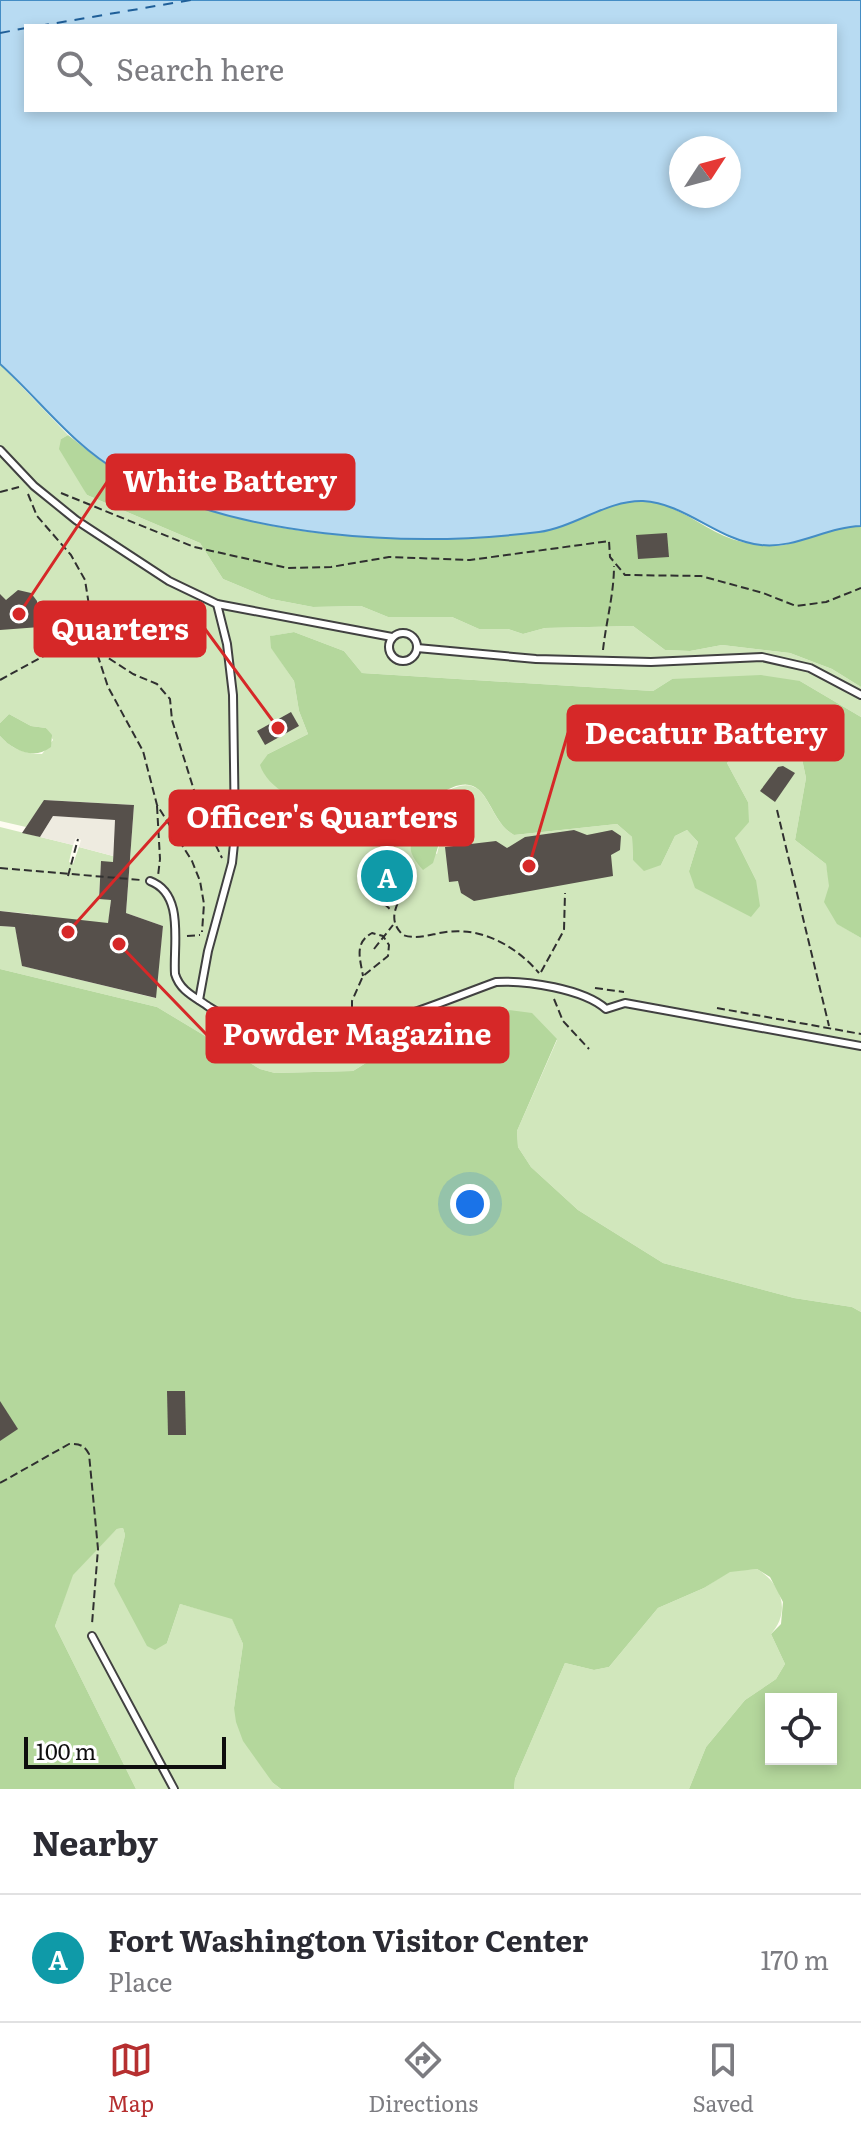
<!DOCTYPE html>
<style>
:root{--surface:#fff;--page:#f7f7f7;--text:#2b2b33;--muted:#7c7c81;--line:#e1e1e2;--accent:#b62f30}
body{margin:0;font-family:Literata,serif;background:var(--page);color:var(--text)}
.controls{position:absolute;right:24px;bottom:24px;display:grid;overflow:hidden;border-radius:0px;box-shadow:0 4px 12px #0003}
.controls button{width:72px;height:72px;display:grid;place-items:center;padding:0;border:0;border-bottom:2px solid var(--line);background:var(--surface);color:var(--text);font:40px sans-serif}
.compass{position:absolute;left:669px;top:136px;width:72px;height:72px;border-radius:50%;background:var(--surface);box-shadow:0 4px 12px #0003;rotate:54deg}
.scale{position:absolute;left:24px;bottom:20px;width:202px;box-sizing:border-box;padding-left:8px;border:4px solid #0e0e0e;border-top:0;font-size:22px;line-height:28px;white-space:nowrap;color:#0e0e0e;-webkit-text-stroke:6px #fff;paint-order:stroke}
.you{position:absolute;left:470px;top:1204px;width:28px;height:28px;margin:-20px;border:6px solid #fff;border-radius:50%;background:#1a73e8;box-shadow:0 0 0 12px #1a73e833}
.badge{display:grid;place-items:center;width:52px;height:52px;border-radius:50%;background:var(--accent);color:#fff;font-size:26px;font-weight:700}
.pin{position:absolute;translate:-50% -50%;border:4px solid #fff;box-shadow:0 2px 8px #0006}
.list{margin:0;padding:0;list-style:none}
h2{display:flex;justify-content:space-between;align-items:center;height:104px;margin:0;padding:0 32px;font-size:34px}
h2 small{font-size:26px;font-weight:400;color:var(--muted)}
.list li{display:grid;grid-template-columns:52px 1fr auto;gap:24px;align-items:center;box-sizing:border-box;height:128px;padding:0 32px;border-top:2px solid var(--line)}
.list b{display:block;font-size:30px;white-space:nowrap}
.list p{margin:0;font-size:26px;white-space:nowrap;color:var(--muted)}
.list em{font-size:26px;font-style:normal;color:var(--muted)}
.icon{flex:none;width:44px;height:44px;fill:none;stroke:currentColor;stroke-width:2;stroke-linecap:round;stroke-linejoin:round}
.map{position:relative;flex:none;width:861px;height:1789px;overflow:hidden}
.search{position:absolute;background:var(--surface);box-shadow:0 4px 12px #0003;left:24px;right:24px;top:24px;height:88px;display:flex;align-items:center;gap:20px;box-sizing:border-box;padding:0 28px;border-radius:0px;color:var(--muted);font-size:30px}
.sheet{height:232px;background:var(--surface)}
nav{display:flex;justify-content:space-around;align-items:center;box-sizing:border-box;height:112px;border-top:2px solid var(--line);background:var(--surface);font-size:22px;color:var(--muted)}
nav a{display:grid;justify-items:center;gap:4px}
nav .on{color:var(--accent)}
.map>svg:first-child{display:block}
.green{fill:#d1e7bc}
.forest{fill:#b4d79c;fill-rule:evenodd}
.plaza{fill:#eeebe0}
.water{fill:#b8dbf2;stroke:#448dc5;stroke-width:2;fill-rule:evenodd}
.lines{fill:none;stroke-linecap:round;stroke-linejoin:round}
.ferry{stroke:#1f5f99;stroke-width:2;stroke-dasharray:10 8;stroke-linecap:butt}
.building{fill:#56504b}
.lane-casing{stroke:#414141;stroke-width:10}
.path{stroke:#303030;stroke-width:2;stroke-dasharray:8 4;stroke-linecap:butt}
.lane{stroke:#fff;stroke-width:6}
.leader{fill:none;stroke:#d62828;stroke-width:3}
.callout-dot{fill:#d62828;stroke:#fff;stroke-width:3}
.callout{fill:#d62828;stroke:#d62828;stroke-width:3}
.callout-label{font-size:30px;text-anchor:middle;font-weight:bold;fill:#fff}
</style>
<div class="map">
<svg width="861" height="1789" viewBox="0 0 861 1789">
<rect width="100%" height="100%" fill="#fefcf1"/>
<!-- green -->
<g class="green">
<path d="M0 364 68 435 61 439 87 495 200 543 223 579 271 599 313 607 361 606 388 617H452L479 629H508L523 634 545 628 633 626 665 650 690 651 722 645 790 653 832 669 861 687V717L800 681 672 679 653 691 362 673 344 651 294 632 271 636V647L294 681 299 711 308 734 268 754 290 797C330 809 335 809 373 790L430 806 433 823 413 838 437 854 441 837 456 818 435 798C492 760 482 817 514 835L617 824 632 837 633 860 661 865 675 836 687 830 698 842 689 871 756 880 735 838 748 802 727 763 739 750 786 739 802 759 806 778 795 840 826 864 838 924 861 938V1312L852 1307 794 1298 663 1263 578 1210 531 1167 518 1147 517 1131 557 1040 509 1010 459 1027 419 1030 353 1071 275 1073 260 1069 157 1007 0 969V926L15 927 23 966 155 998 163 926 126 913 134 805 45 800 26 827 0 821V736C11 749 26 754 42 754L53 740 46 728 31 726 9 714 0 723Z"/>
<path d="M0 827 73 845 69 862 73 864 79 847 113 856V862H101L99 898 111 900 108 926 36 933 32 914 0 911Z"/>
<path d="M123 1528 125 1535 114 1584 167 1643 180 1604 232 1618 243 1644 234 1708 273 1783 281 1789H136L55 1626 72 1575 117 1529Z"/>
<path d="M757 1569C782 1584 791 1612 771 1634L785 1664 776 1679 745 1700 706 1747 689 1789H514L515 1779 565 1663 594 1670 609 1667 658 1608 704 1588 730 1571Z"/>
</g>
<!-- forest -->
<g class="forest">
<path d="M68 435C85 448 103 464 122 474 247 542 399 546 537 532 574 528 605 501 642 501 679 502 707 534 742 542 754 544 773 547 784 545 810 539 834 527 861 526V687L832 669 790 653 722 645 690 651 665 650 633 626 545 628 523 634 508 629H479L452 617H388L361 606 313 607 271 599 223 579 200 543 87 495 59 449 61 439Z"/>
<path d="M294 632 344 651 362 673 653 691 672 679 761 675 800 681 861 717V938L837 924 824 902 829 886 826 864 795 840 806 778 802 759 786 739 739 750 727 763 748 802 749 822 735 838 756 880 760 906 751 917 695 888 689 871 698 842 687 830 675 836 661 865 644 871 633 860 632 837 617 824 514 835C483 818 491 759 435 797L456 818 441 837 433 863 423 870C401 845 411 840 433 823L429 806 373 790C359 797 342 808 326 807 302 806 267 788 260 765L268 754 308 734 299 711 294 681 271 648 270 636Z"/>
<path d="M9 714 31 726 46 728 52 735 51 747C35 760 13 751 0 736V723Z"/>
<path d="M0 969 157 1007 260 1069 275 1073 353 1071 419 1030 459 1027 509 1010 532 1013 557 1039 517 1131 518 1147 531 1167 578 1210 663 1263 794 1298 852 1307 861 1312V1789H689L706 1747 745 1700 776 1679 785 1664 771 1634 781 1624 783 1602 770 1577 757 1569 730 1572 704 1588 658 1608 609 1667 594 1670 565 1663 515 1779 514 1789H281L273 1783 243 1741 236 1722 234 1708 243 1644 232 1619 180 1604 167 1643 155 1650 147 1646 114 1584 125 1535 123 1528 117 1529 73 1575 55 1626 136 1789H0ZM771 1699H831V1759H771Z"/>
</g>
<!-- plaza -->
<path class="plaza" d="M53 816 115 820 113 856 79 847 81 840 76 838 73 845 40 837Z"/>
<!-- water -->
<path class="water" d="M0 0H861V526C827 527 795 549 761 545 719 541 685 503 643 501 607 500 575 527 539 532 411 548 235 539 121 473 72 445 41 401 0 364ZM26 26H835V110H26ZM681 148H729V196H681Z"/>
<g class="lines">
<!-- ferry -->
<g class="ferry">
<path d="M39 26 191 0"/>
<path d="M0 33 26 28"/>
</g>
</g>
<!-- building -->
<g class="building">
<path d="M667 533 669 557 638 559 636 535Z"/>
<path d="M18 590 31 593 37 601 40 627 0 630V594L6 600Z"/>
<path d="M291 712 299 726 265 745 257 731Z"/>
<path d="M783 766 795 773 775 802 760 791 778 767Z"/>
<path d="M44 800 134 805 126 913 163 926 156 998 22 966 15 927 0 926V911L108 923 111 900 99 899 101 861 113 862 115 820 53 816 40 837 22 833Z"/>
<path d="M574 830 587 835 612 830 621 836 620 850 611 855 613 876 474 901 461 893 458 881 449 882 445 847 496 841 507 848 525 837Z"/>
<path d="M383 855 404 863 392 896 371 889Z"/>
<path d="M167 1391H185L186 1435H168Z"/>
<path d="M0 1401 18 1429 0 1441Z"/>
</g>
<g class="lines">
<defs>
<g id="lane">
<path d="M0 450 34 486 76 520 169 581 217 604 392 637"/>
<circle cx="403" cy="647" r="14"/>
<path d="M417 648 536 659 651 662 762 657 810 668 861 695"/>
<path d="M150 881C185 894 173 944 175 974 180 991 195 997 209 1007 301 1067 405 1015 496 982 526 980 584 989 606 1009L625 1003 861 1046"/>
<path d="M199 1000 208 951 232 863 235 834 233 695 227 644 217 604"/>
<path d="M92 1636 174 1789"/>
</g>
</defs>
<!-- lane casing -->
<use href="#lane" class="lane-casing"/>
<!-- path -->
<g class="path">
<path d="M0 492 19 487"/>
<path d="M61 493 194 547 288 568 331 567 389 557 470 560 609 541 610 557 625 575 701 576 763 593 796 606 826 602 861 588"/>
<path d="M28 494 37 516 71 555 85 580 96 650 108 687 143 751 157 805 192 861 200 881 204 904 202 932"/>
<path d="M603 650C606 622 614 594 614 566"/>
<path d="M0 680 60 647 96 650 133 674 157 684 170 699 172 720 203 819 222 858"/>
<path d="M157 806 160 859 158 876"/>
<path d="M777 810 829 1026"/>
<path d="M0 868 141 880"/>
<path d="M68 876 78 839"/>
<path d="M407 881C401 901 384 917 403 935 417 940 431 934 446 932 482 927 516 946 539 973"/>
<path d="M366 887 391 910"/>
<path d="M187 936 200 935"/>
<path d="M374 949 393 925"/>
<path d="M541 972 564 930 565 893"/>
<path d="M595 988 624 992"/>
<path d="M554 999 563 1021 589 1049"/>
<path d="M717 1008 861 1034"/>
<path d="M352 1020V1001L363 976 388 956 389 945 383 936 372 933C354 943 360 958 363 976"/>
<path d="M0 1483 69 1444C80 1444 84 1445 89 1454L98 1549 92 1624"/>
</g>
<!-- lane -->
<use href="#lane" class="lane"/>
</g>
<!-- callouts -->
<path class="leader" d="M19 614L107 482M278 728L205 629M529 866L568 733M68 932L170 818M119 944L207 1035"/>
<g class="callout-dot">
<circle cx="19" cy="614" r="8"/>
<circle cx="278" cy="728" r="8"/>
<circle cx="529" cy="866" r="8"/>
<circle cx="68" cy="932" r="8"/>
<circle cx="119" cy="944" r="8"/>
</g>
<g class="callout">
<rect x="107" y="455" width="247" height="54" rx="8"/>
<rect x="35" y="602" width="170" height="54" rx="8"/>
<rect x="568" y="706" width="275" height="54" rx="8"/>
<rect x="170" y="791" width="303" height="54" rx="8"/>
<rect x="207" y="1008" width="301" height="54" rx="8"/>
</g>
<g class="callout-label">
<text x="230" y="492">White Battery</text>
<text x="120" y="640">Quarters</text>
<text x="706" y="744">Decatur Battery</text>
<text x="322" y="828">Officer's Quarters</text>
<text x="357" y="1045">Powder Magazine</text>
</g>
</svg>
<div class="controls">
<button><svg class="icon" aria-label="locate" viewBox="0 0 24 24"><circle cx="12" cy="12" r="6"/><path d="M12 2v4M12 18v4M2 12h4M18 12h4"/></svg></button>
</div>
<svg class="compass" viewBox="-18 -18 36 36"><path d="M0-13l5 13h-10z" fill="#e53935"/><path d="M0 13l5-13h-10z" fill="#7c7c81"/></svg>
<div class="scale">100 m</div>
<div class="you"></div>
<div class="pin badge" style="left:387px;top:876px;background:#0f9aa8">A</div>
<div class="search"><svg class="icon" aria-label="search" viewBox="0 0 24 24"><circle cx="10" cy="10" r="6"/><path d="M15 15l6 6"/></svg>Search here</div>
</div>
<section class="sheet">
<h2>Nearby<small></small></h2>
<ul class="list">
<li><span class="badge" style="background:#0f9aa8">A</span><div><b>Fort Washington Visitor Center</b><p>Place</p></div><em>170 m</em></li>
</ul>
</section>
<nav>
<a class="on"><svg class="icon" aria-label="map" viewBox="0 0 24 24"><path d="M3 6l6-2 6 2 6-2v14l-6 2-6-2-6 2zM9 4v14M15 6v14"/></svg>Map</a>
<a><svg class="icon" aria-label="directions" viewBox="0 0 24 24"><path d="M12 3l9 9-9 9-9-9zM9 14v-3h6M13 9l2 2-2 2"/></svg>Directions</a>
<a><svg class="icon" aria-label="saved" viewBox="0 0 24 24"><path d="M7 4h10v16l-5-4-5 4z"/></svg>Saved</a>
</nav>
